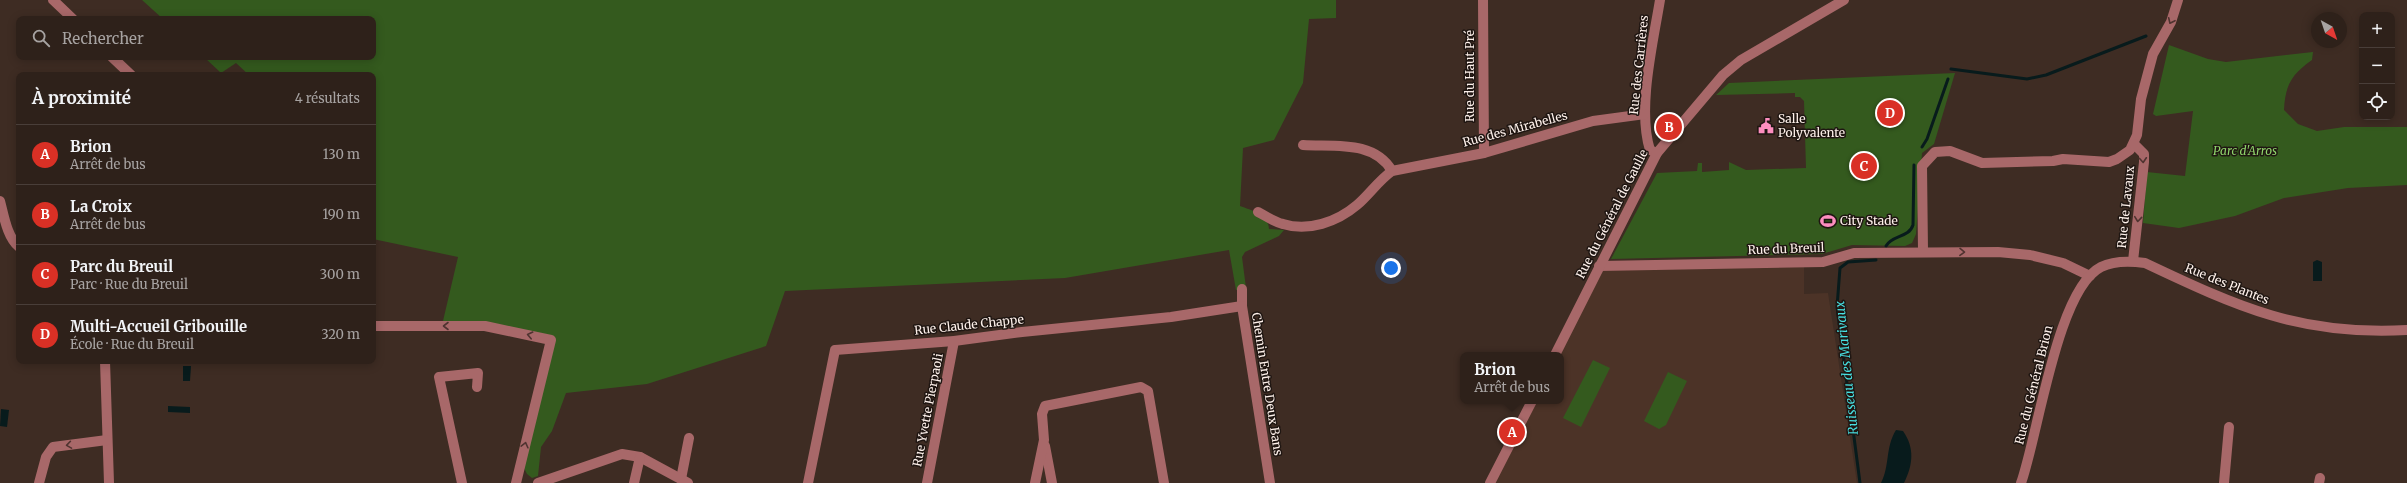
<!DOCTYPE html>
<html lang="fr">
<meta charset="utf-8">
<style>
:root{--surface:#2e211a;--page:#362923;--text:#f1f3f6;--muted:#a7a3a2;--line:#493e39;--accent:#d93025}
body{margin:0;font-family:Merriweather,serif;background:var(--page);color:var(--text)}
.controls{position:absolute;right:12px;top:12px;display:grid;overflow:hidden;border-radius:8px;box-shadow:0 2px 10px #0003}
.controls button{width:36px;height:36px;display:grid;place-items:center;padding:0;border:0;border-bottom:1px solid var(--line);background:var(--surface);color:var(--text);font:20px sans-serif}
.compass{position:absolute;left:2311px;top:12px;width:36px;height:36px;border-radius:50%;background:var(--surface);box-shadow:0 2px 10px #0003;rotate:140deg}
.you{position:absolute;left:1391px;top:268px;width:14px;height:14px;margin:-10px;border:3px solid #fff;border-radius:50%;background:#1a73e8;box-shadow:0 0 0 6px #1a73e833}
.badge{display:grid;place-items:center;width:26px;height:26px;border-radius:50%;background:var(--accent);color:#fff;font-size:13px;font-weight:700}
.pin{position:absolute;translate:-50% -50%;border:2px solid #fff;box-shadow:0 1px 4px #0006}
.popup{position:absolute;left:1460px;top:352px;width:104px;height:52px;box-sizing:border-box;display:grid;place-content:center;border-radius:8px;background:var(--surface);filter:drop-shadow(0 1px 3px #0005);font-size:13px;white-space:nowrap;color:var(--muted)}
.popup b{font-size:15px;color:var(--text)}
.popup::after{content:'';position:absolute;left:50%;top:100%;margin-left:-8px;border:8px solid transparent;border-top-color:var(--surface)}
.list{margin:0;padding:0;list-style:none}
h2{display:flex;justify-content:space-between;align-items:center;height:52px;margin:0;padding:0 16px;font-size:17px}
h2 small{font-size:13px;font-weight:400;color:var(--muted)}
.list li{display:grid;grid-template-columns:26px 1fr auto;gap:12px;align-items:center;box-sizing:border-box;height:60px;padding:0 16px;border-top:1px solid var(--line)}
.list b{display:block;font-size:15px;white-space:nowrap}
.list p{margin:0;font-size:13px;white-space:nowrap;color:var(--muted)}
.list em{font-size:13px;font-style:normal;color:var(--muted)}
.icon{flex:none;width:22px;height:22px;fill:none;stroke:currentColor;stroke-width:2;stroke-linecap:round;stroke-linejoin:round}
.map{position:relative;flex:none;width:2407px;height:483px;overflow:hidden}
.search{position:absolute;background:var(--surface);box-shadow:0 2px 10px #0003;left:16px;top:16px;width:360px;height:44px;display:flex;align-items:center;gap:10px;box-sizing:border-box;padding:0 14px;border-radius:8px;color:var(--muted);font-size:15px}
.panel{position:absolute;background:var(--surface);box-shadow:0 2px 10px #0003;left:16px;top:72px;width:360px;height:292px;border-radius:8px}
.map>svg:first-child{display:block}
.built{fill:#4c3327}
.green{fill:#345a1e}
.water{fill:#081b1c}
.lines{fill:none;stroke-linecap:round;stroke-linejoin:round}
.stream{stroke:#081b1c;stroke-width:3}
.minor{stroke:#a86869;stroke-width:10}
.oneway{stroke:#4f3330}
.labels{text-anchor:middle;stroke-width:3;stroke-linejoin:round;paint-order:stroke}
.street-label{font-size:12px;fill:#fef1eb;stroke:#1f1612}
.poi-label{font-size:12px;fill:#fef1eb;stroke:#1f1612;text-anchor:start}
.park-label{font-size:12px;font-style:italic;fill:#8fd46b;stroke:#1f1612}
.water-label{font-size:13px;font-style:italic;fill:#47dfe1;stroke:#1f1612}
</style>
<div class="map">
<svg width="2407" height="483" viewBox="0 0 2407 483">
<rect width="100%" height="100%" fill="#3e2c23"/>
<!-- built -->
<path class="built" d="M1804 267V294L1828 293 1857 483H1495L1536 401H1561L1559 355 1602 270Z"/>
<!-- green -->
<g class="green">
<path d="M142 0H1336V18L1309 19 1303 83 1274 140 1243 148 1240 206C1251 210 1269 215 1269 229L1284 230 1279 236 1245 252 1242 257 1246 288 1236 290 1229 250 1065 278 785 291 766 346 647 384 566 393 552 431 541 447 538 476 532 478 527 474 521 462 551 340 443 321 458 257 373 239V75H249L236 63 221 73 204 57H373V19H163Z"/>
<path d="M2169 45 2208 59 2226 62 2313 52 2312 60C2292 74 2285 85 2284 110L2298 124 2317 131 2344 127H2407V185L2348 188 2284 198 2235 216 2179 228 2143 223 2147 172 2185 176 2193 111 2156 116 2153 114Z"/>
<path d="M1955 73 1934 144 1922 153 1916 234 1912 243 1905 246 1852 245 1822 254 1611 259 1657 173 1697 171 1698 163H1702V172L1729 170V162L1746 170 1806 168 1804 101 1800 97H1795V93L1716 95 1729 83Z"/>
<path d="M1593 360 1610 368 1581 427 1563 418Z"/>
<path d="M1668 372 1687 381 1666 425 1659 429 1644 421Z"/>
</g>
<!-- water -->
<g class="water">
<path d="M2317 260 2322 262V281H2313V262Z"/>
<path d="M183 366H191L190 381H183Z"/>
<path d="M168 406 190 407V413L168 412Z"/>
<path d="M1 409 9 410 7 427 0 426Z"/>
<path d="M1896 430 1903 431C1915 448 1913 465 1904 483H1881C1890 466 1885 448 1896 430Z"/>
</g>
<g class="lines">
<!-- stream -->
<g class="stream">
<path d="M1951 69 2027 79 2046 75 2146 36"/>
<path d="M1922 147 1927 139 1948 79"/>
<path d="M1886 246C1892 235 1909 238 1913 225L1914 165"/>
<path d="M1860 483 1837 307 1840 268 1848 262 1876 260"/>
</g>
<!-- minor -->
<g class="minor">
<path d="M53 0 73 19"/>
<path d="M1483 0 1484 153"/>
<path d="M112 57 131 75"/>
<path d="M1303 145C1334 147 1374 140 1392 171"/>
<path d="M1657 153 1650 150C1637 109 1653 43 1660 0"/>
<path d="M0 201C4 216 7 237 19 247"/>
<path d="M1258 212C1266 216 1274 222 1283 224 1308 232 1337 222 1357 205 1369 195 1378 181 1392 171L1484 153 1593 121 1645 114"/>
<path d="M1923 251 1922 166 1935 152 1950 151 1982 163 2053 161 2063 159 2109 162 2117 159 2130 150 2137 135 2141 99 2153 54 2171 22 2178 0"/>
<path d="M2133 261 2144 162V154L2134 144"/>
<path d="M1599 266 1823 262 1854 253 1998 252 2030 255 2063 263 2090 276"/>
<path d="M1242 289V306L1270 483"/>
<path d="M373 326H485L551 340 516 483"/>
<path d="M1555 355 1657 153 1723 75 1741 60 1844 0"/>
<path d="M105 361 109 483"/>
<path d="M1045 446 1052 483"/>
<path d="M681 479 689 438"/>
<path d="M39 483 46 457 53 447 107 440"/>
<path d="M462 483 439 377 478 373 477 387"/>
<path d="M538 483 622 454 640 457 688 483"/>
<path d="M634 483 640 457"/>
<path d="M808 483 835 350 954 341 1022 332 1171 317 1242 306"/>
<path d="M927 483 954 341"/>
<path d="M1035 483 1044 440 1042 414 1045 406 1141 387 1148 391 1164 483"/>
<path d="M1490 483 1532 401"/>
<path d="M2021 483C2038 436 2057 289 2101 267 2113 261 2131 261 2145 263 2238 307 2301 336 2407 330"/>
<path d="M2224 483 2229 427"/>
<path d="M2319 483 2320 478"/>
</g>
</g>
<!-- one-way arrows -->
<defs><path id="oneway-chevron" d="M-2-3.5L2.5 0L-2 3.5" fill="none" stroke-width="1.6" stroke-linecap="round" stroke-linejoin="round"/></defs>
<g class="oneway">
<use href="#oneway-chevron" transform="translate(2171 21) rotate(115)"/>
<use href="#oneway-chevron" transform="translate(2143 160) rotate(86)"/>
<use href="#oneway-chevron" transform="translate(2138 219) rotate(96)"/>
<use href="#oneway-chevron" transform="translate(1962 252) rotate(1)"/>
<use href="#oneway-chevron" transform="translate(446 326) rotate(-180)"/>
<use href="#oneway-chevron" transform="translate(530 335) rotate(-167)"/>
<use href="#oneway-chevron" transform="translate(69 445) rotate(171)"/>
<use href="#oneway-chevron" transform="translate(525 445) rotate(-76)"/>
</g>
<!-- icons -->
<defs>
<symbol id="civic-bare" viewBox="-9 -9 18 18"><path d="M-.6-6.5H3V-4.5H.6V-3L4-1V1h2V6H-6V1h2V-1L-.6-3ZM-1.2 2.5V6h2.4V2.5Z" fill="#fd8ebf" stroke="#1f1612" stroke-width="2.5" paint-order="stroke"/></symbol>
<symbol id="stadium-bare" viewBox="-9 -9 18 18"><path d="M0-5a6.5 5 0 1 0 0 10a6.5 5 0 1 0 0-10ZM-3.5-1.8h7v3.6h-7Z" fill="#fd8ebf" stroke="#1f1612" stroke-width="2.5" paint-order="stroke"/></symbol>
</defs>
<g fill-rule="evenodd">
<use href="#civic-bare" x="1755" y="115" width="22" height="22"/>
<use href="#stadium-bare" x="1817" y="210" width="22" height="22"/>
</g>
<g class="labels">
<!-- street labels -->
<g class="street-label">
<text transform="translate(1639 65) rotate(-84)" y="4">Rue des Carrières</text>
<text transform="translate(1470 76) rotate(-90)" y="4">Rue du Haut Pré</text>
<text transform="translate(1515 129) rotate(-15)" y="4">Rue des Mirabelles</text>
<text transform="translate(2126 207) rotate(-84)" y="4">Rue de Lavaux</text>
<text transform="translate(1612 214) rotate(-63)" y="4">Rue du Général de Gaulle</text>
<text transform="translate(1786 249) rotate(-2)" y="4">Rue du Breuil</text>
<text transform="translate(2227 284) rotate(22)" y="4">Rue des Plantes</text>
<text transform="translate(969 325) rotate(-6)" y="4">Rue Claude Chappe</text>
<text transform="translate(1267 384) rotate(81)" y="4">Chemin Entre Deux Bans</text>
<text transform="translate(2034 385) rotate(-76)" y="4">Rue du Général Brion</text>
<text transform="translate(928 410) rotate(-79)" y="4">Rue Yvette Pierpaoli</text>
</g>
<!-- poi labels -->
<g class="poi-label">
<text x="1778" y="123">Salle<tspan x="1778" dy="14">Polyvalente</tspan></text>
<text x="1840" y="225">City Stade</text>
</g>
<!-- park labels -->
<g class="park-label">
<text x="2245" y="155">Parc d'Arros</text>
</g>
<!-- water labels -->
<g class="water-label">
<text transform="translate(1846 368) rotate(-96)" y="5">Ruisseau des Marivaux</text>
</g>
</g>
</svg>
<div class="controls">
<button>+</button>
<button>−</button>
<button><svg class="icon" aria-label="locate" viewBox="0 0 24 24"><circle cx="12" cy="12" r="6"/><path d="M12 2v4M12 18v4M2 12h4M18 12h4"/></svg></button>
</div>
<svg class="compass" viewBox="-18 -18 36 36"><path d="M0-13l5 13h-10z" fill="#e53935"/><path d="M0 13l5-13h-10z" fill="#a7a3a2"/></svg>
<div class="you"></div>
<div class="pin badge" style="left:1512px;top:432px">A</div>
<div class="popup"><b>Brion</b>Arrêt de bus</div>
<div class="pin badge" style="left:1669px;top:127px">B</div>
<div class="pin badge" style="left:1864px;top:166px">C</div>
<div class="pin badge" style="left:1890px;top:113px">D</div>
<div class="search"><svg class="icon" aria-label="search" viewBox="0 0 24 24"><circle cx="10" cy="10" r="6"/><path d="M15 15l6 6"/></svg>Rechercher</div>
<section class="panel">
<h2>À proximité<small>4 résultats</small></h2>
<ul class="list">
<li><span class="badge">A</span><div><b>Brion</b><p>Arrêt de bus</p></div><em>130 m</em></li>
<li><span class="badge">B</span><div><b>La Croix</b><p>Arrêt de bus</p></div><em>190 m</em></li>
<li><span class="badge">C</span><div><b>Parc du Breuil</b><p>Parc · Rue du Breuil</p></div><em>300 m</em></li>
<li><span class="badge">D</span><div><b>Multi-Accueil Gribouille</b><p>École · Rue du Breuil</p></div><em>320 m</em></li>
</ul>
</section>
</div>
